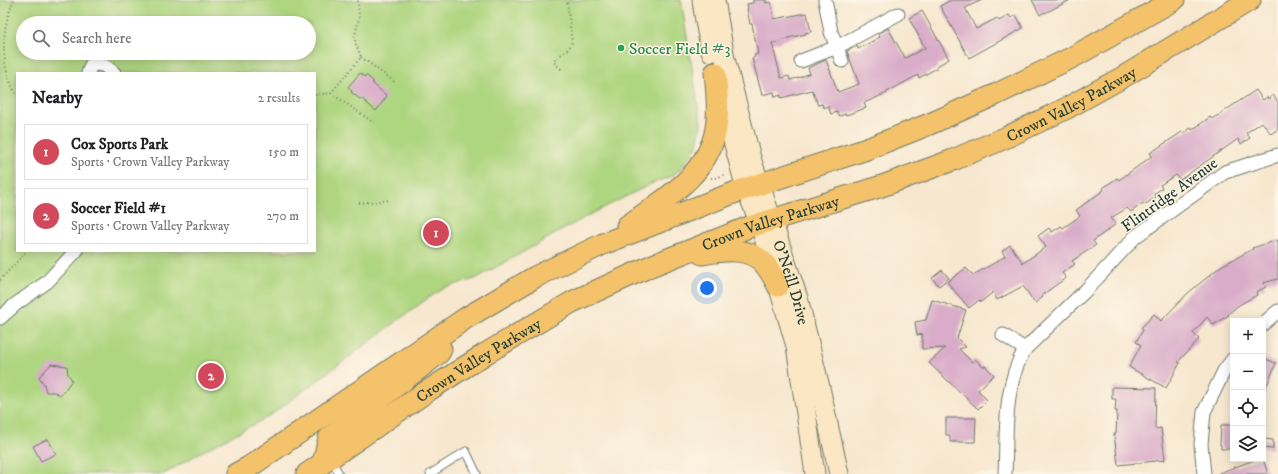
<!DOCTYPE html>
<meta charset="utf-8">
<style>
:root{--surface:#fff;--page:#f2f2f2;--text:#202124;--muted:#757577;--line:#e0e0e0;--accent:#d1495b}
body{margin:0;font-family:"IM FELL DW Pica",serif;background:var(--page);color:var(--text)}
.controls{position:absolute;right:12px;bottom:12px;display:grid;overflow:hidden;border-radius:0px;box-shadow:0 2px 10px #0003}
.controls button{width:36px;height:36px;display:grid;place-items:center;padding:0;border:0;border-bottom:1px solid var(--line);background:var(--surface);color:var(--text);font:20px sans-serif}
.you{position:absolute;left:707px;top:288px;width:14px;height:14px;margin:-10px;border:3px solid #fff;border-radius:50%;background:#1a73e8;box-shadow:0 0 0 6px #1a73e833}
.badge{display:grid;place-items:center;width:26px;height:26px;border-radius:50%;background:var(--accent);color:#fff;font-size:13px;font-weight:700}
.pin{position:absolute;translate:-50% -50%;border:2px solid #fff;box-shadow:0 1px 4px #0006}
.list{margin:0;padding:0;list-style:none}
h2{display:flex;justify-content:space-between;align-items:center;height:52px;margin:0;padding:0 16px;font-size:17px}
h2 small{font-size:13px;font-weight:400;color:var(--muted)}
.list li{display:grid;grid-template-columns:26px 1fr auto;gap:12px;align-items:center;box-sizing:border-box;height:56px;margin:0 8px 8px;padding:0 8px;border:1px solid var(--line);border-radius:0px}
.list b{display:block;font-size:15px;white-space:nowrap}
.list p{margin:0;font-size:13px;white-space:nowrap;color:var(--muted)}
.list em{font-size:13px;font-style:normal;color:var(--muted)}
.icon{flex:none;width:22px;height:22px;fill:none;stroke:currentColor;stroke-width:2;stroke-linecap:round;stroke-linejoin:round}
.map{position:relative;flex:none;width:1278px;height:474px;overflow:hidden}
.search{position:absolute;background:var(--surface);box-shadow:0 2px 10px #0003;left:16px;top:16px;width:300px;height:44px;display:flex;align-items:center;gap:10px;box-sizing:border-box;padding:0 14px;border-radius:22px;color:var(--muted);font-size:15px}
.panel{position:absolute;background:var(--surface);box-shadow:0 2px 10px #0003;left:16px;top:72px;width:300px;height:180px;border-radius:0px}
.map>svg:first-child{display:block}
.green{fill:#aed57f;stroke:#66895a;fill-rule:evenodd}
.building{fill:#d9adc9}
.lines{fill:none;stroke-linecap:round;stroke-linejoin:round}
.lane-casing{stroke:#6b786a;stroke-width:9}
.street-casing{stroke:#6b786a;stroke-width:15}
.secondary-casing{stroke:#6b786a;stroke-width:21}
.primary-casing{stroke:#6b786a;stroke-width:23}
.path{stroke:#6b786a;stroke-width:2;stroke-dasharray:1 3;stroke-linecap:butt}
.lane{stroke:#fff;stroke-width:7}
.street{stroke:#fff;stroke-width:13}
.secondary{stroke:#fbe7c3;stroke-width:19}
.primary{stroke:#f4c26a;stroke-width:21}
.leisure-dot{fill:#2e9e5b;stroke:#fcf5e5;stroke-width:1.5}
.labels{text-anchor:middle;stroke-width:3;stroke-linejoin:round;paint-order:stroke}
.leisure-label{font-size:16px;fill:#27864d;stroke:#fcf5e5;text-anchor:start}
.street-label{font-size:16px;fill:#1f3d34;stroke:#fcf5e5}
</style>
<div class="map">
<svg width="1278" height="474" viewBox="0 0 1278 474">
<rect width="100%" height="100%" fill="#fcf5e5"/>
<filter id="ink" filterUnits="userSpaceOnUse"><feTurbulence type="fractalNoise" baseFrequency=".025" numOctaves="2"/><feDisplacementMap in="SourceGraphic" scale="8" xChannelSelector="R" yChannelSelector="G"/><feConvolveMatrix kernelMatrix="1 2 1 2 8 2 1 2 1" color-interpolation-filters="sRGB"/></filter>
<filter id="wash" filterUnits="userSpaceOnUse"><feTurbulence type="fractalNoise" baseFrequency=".012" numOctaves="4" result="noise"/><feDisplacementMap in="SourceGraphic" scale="16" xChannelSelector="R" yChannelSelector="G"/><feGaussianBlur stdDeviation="0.9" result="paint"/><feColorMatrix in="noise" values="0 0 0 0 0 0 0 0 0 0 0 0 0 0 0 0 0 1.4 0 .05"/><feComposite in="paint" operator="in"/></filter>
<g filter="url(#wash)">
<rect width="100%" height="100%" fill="#f7e7cf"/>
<!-- green -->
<path class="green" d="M0 0H681L701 123 699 136 696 148 680 170 670 177 653 183 589 215 475 279 446 287 428 298 268 417 201 452 164 474H0ZM23 23H309V53H23ZM17 73H315V251H17Z"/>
<g id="blocks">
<!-- building -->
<g class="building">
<path d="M753 0H766V3L771 2 774 19 807 13 811 32 805 33 806 34 788 38V39L781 41V42L772 43 781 78 789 76 790 80 801 77 810 73 808 68 826 60 838 92 859 84 847 51 857 46 858 49 880 37 878 34 888 28 905 58 925 48 909 18 922 11 949 59 937 66V68L919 78 918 75 887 92V93L864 103 866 108 846 115V114L839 116 837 112 831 114 828 106 824 108 822 104 818 105 812 90 781 98V95L775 97 774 92 762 95 752 58 755 57 754 55 758 54 752 24H750L747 9H748L747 4 753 3Z"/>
<path d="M951 0H982L965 8 976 29 997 18 999 21 1009 15 1011 18 1016 15 1023 28 969 58 940 6Z"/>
<path d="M1032 0H1070L1045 13V12L1040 15Z"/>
<path d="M360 73 365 77 366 75 374 82 372 83 387 96 376 111 361 98 360 99 351 92 352 91 348 87Z"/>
<path d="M1256 90 1263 100 1267 97 1268 99 1273 95 1278 102V129L1271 134 1262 122 1246 133 1250 138 1241 144 1238 139 1180 180 1176 175 1160 185 1162 188 1154 194 1156 197 1144 205 1143 203 1131 212 1127 208 1111 218 1116 224 1093 241 1096 245 1072 261 1075 264 1062 273 1066 278 1042 295 1043 297 1035 303 1023 286 997 300 993 292 981 302 979 300 969 308 947 282 966 268 973 275 996 262 1005 256 1002 251 1010 245 1023 263 1046 247 1038 236 1049 228 1052 232 1061 226 1063 228 1080 216 1076 210 1104 190 1103 188 1117 178 1119 180 1152 156 1150 153 1182 132 1183 133 1191 128 1192 130 1210 117 1211 119 1217 116Z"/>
<path d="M1278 240V279L1263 283 1266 287 1256 292 1257 295 1239 305 1228 314 1229 315 1213 325 1207 317 1193 333 1199 339 1178 362 1180 363 1166 388 1129 367 1141 345 1136 342 1143 330 1141 328 1154 314 1161 321 1188 293 1221 266 1253 249 1252 248Z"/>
<path d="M942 270 949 278 939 286 932 278Z"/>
<path d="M932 300 966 310 957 338 966 347 959 349 972 362 975 359 983 367 985 366 994 375 978 390 987 400 978 409 929 363 945 348 922 349V334L917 335 915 322 926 320Z"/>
<path d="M1263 358 1276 363 1263 395Z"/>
<path d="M51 364 67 366 68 374 72 380 61 395 54 392H46L44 384 39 377Z"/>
<path d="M1112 387 1156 388 1155 429 1161 428 1165 460 1118 465 1114 434H1116L1117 411H1115L1116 399H1112Z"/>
<path d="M946 418H976L975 442H950V435H946Z"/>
<path d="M1221 425H1233V449H1221V445H1220Z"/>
<path d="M48 439 56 454 41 461 33 446Z"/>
<path d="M1263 439 1273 440V449L1263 448Z"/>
<path d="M1257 459H1263L1268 474H1219V473Z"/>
</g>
</g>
</g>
<g filter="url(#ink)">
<use href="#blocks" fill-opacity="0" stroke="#6b786a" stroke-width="1"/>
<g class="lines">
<defs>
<g id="lane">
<path d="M332 460 339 474"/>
<path d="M430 474 466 451 477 474"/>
</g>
<g id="street">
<path d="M825 0 831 32 842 61"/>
<path d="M801 61 837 47 898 14"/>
<path d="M88 73 91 65C101 62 107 67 114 73"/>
<path d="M0 318 16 304 47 282 76 251"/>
<path d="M1263 324 1278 311"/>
<path d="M1003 335 1025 349"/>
<path d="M1005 474C1007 433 1003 386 1025 349L1087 289 1135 237 1225 172 1278 155"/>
<path d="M1204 474 1201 444 1204 412 1224 371 1233 359"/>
</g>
<g id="secondary">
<path d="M702 0 705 21 711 52"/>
<path id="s1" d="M715 0 725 59 751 158 798 298 819 383 839 474"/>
<path d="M721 96 746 189 760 224 796 346 815 474"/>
</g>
<g id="primary">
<path d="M627 226C662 201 709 175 716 128 719 110 717 91 715 73"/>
<path d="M702 254C720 251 742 247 758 258 767 264 773 276 778 286"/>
<path d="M323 463 329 438 439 353 441 349"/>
<path d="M236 474 249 467 466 318 535 277 603 244 736 192 867 149 932 123 997 94 1073 57 1174 0"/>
<path id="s2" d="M307 474 429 390 485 354 572 302 653 265 749 227 882 186 953 160 1005 138 1067 108 1123 77 1250 0"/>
</g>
</defs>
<!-- lane casing -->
<use href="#lane" class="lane-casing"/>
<!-- street casing -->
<use href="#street" class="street-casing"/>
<!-- secondary casing -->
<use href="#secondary" class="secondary-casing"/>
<!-- primary casing -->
<use href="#primary" class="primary-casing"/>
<!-- path -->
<g class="path">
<path d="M14 0C0 31 0 67 17 96"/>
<path d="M361 57 396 83"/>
<path d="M561 69 555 63V58C563 54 569 50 572 42L567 0"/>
<path d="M331 93 374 123"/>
<path d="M315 95 331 93 361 57 355 42V36L359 18 358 0"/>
<path d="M711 178H715L726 174"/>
<path d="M359 203 391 200"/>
<path d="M0 280 27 251"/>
</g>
<!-- lane -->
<use href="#lane" class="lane"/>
<!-- street -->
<use href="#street" class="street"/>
<!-- secondary -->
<use href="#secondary" class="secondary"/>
<!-- primary -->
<use href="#primary" class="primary"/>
</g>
</g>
<!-- markers -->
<circle class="leisure-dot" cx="621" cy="48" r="4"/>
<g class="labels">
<!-- leisure labels -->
<g class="leisure-label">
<text x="629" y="54">Soccer Field #3</text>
</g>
<!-- street labels -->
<g class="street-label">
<text dy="6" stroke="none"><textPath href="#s2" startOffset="854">Crown Valley Parkway</textPath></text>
<text transform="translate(1169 194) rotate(-36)" y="6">Flintridge Avenue</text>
<text dy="6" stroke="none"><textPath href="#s2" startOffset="530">Crown Valley Parkway</textPath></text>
<text dy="6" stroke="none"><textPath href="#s1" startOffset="293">O'Neill Drive</textPath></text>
<text dy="6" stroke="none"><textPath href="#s2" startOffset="206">Crown Valley Parkway</textPath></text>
</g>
</g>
</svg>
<div class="controls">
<button>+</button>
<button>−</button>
<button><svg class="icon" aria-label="locate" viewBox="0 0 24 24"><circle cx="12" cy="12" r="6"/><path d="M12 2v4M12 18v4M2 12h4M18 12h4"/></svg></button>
<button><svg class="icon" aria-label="layers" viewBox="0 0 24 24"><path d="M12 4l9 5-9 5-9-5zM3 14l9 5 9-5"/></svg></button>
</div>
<div class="you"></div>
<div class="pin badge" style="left:436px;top:233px">1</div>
<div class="pin badge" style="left:211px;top:376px">2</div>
<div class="search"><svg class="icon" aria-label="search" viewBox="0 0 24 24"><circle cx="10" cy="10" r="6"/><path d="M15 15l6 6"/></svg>Search here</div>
<section class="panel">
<h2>Nearby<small>2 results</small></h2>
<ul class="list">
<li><span class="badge">1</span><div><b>Cox Sports Park</b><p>Sports · Crown Valley Parkway</p></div><em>150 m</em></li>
<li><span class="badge">2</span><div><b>Soccer Field #1</b><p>Sports · Crown Valley Parkway</p></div><em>270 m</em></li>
</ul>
</section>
</div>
